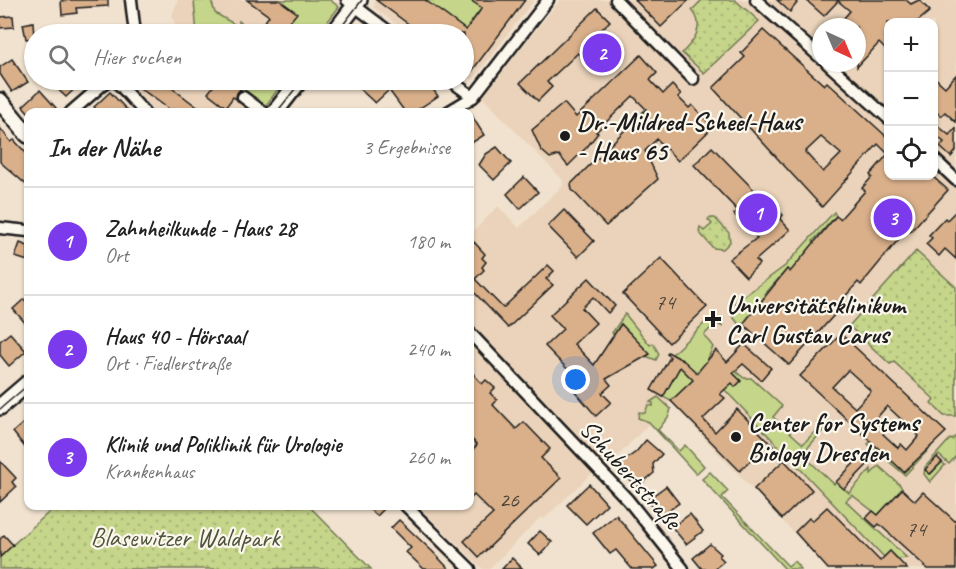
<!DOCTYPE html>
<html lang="de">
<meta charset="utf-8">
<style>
:root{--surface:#fff;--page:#f6f6f6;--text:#222;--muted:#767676;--line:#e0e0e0;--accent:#7c3aed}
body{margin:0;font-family:Caveat,sans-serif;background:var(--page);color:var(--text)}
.controls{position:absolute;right:18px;top:18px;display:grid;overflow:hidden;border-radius:12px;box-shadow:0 2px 4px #0004}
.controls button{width:54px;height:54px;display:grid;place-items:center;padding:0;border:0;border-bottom:2px solid var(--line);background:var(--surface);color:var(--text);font:30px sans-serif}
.compass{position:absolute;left:812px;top:18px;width:54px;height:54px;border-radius:50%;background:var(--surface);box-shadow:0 2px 4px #0004;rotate:136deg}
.you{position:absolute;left:576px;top:380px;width:21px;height:21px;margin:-15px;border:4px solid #fff;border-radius:50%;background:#1a73e8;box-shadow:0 0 0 9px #1a73e833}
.badge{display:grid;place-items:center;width:39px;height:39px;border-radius:50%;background:var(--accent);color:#fff;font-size:20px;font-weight:700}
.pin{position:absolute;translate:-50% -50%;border:3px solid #fff;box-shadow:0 2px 6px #0006}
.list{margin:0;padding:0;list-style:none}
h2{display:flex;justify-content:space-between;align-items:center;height:78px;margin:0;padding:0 24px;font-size:26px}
h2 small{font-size:20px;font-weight:400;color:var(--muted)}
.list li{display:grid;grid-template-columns:39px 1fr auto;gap:18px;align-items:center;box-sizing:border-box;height:108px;padding:0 24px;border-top:2px solid var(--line)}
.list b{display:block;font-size:22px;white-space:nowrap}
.list p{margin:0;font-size:20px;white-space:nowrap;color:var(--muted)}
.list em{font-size:20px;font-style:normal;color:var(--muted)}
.icon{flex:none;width:33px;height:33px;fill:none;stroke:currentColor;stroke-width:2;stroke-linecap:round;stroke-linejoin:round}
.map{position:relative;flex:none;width:956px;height:569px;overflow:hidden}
.search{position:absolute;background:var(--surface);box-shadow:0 2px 4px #0004;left:24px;top:24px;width:450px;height:66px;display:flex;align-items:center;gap:15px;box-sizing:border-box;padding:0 21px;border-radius:33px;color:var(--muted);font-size:22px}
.panel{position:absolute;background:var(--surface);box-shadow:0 2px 4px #0004;left:24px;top:108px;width:450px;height:402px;border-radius:12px}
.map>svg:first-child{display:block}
.built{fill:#ead3ba;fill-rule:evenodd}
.green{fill:#c5d58a;stroke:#707853;stroke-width:1.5}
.park{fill:url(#park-dots);stroke:#707853;stroke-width:1.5}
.building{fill:#d9b08a;stroke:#1c1c1c;stroke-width:1.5;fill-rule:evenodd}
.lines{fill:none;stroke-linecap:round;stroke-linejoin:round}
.street-casing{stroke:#1c1c1c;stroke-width:15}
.secondary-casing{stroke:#1c1c1c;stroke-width:20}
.street{stroke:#fbf7ec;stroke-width:10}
.secondary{stroke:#fbf7ec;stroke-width:15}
.tram{stroke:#1c1c1c;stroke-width:1.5}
.poi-dot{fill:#1c1c1c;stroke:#fbf7ec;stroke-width:2}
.labels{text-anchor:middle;stroke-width:4.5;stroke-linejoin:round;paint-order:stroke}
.number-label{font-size:22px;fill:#4b4138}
.poi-label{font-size:26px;font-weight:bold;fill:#1c1c1c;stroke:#fbf7ec;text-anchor:start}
.street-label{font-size:26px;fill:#1c1c1c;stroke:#fbf7ec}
.park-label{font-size:26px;fill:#4f543d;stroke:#fbf7ec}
</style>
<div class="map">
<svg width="956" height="569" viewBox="0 0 956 569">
<defs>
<pattern id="park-dots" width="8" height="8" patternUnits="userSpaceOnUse" patternTransform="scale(1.5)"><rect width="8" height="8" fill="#c5d58a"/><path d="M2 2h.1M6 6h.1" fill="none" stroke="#a9b676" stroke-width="1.8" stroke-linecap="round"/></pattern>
</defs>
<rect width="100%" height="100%" fill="#f1e2cf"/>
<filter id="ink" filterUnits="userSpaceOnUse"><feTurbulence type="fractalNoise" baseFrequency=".0167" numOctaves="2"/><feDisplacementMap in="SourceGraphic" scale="12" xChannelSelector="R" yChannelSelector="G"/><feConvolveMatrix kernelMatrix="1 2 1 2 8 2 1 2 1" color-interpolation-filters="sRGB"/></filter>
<g filter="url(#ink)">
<!-- built -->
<g class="built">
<path d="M178 0H330L339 7 318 34H178L172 15Z"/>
<path d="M375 0H534L473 80 464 74V34H410L374 8Z"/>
<path d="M560 0H956V569H828L670 402 611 463 589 476 544 519 541 517 489 569H483L418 506H470V235L498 206 519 228 563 185 562 179 482 97ZM888 22H934V176H888ZM821 27H857V63H821Z"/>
<path d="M126 80H285L260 112H155Z"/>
</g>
<!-- green -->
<g class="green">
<path d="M211 0 215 13 239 27V21L245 26 242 34H197L194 1Z"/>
<path d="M280 0H330L339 7 318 34H280L296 13Z"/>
<path d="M425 0H488L462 34 455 32Z"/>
<path d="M247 80H285L264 108 240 89Z"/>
<path d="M834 212 836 216 813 241 821 249 796 277 787 269 765 294 768 297 741 327 730 313 732 305 785 266Z"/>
<path d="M625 314 650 345 653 343 659 354 656 360 646 356 649 354 621 324 614 335 612 333Z"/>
<path d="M714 318 723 327 716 323 704 335 713 347 708 358 735 386 740 381 733 373 735 371 744 378H751L782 406 773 417 803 444 820 426 817 423 824 416 837 428V433L828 425 802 454 834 484 836 482 849 493 871 469V474L879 466 900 485 902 489 878 515 852 495 846 501 907 558 898 559 890 551 884 557 725 390 701 373 671 401 663 397 680 367 678 364 681 359 672 354 709 319Z"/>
<path d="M658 397 671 409 669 416 658 430 679 451 685 445 704 466 696 474 649 422 638 418 639 412 645 413 648 405 653 406V403L650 402Z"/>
<path d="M956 436V456L949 464 939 455 926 469 931 474 942 462 945 465 930 482 924 474 925 467 950 439 952 440Z"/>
<path d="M871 441 904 472 929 445 931 447 905 475 868 444Z"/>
<path d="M710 472 728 491 722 497 788 566 794 561 801 569H785L702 479Z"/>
</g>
<!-- park -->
<g class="park">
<path d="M702 0H735L759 21 704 73 682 53C694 41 706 26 692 10Z"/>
<path d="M709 218H715L729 233 730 242 723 249 713 248 699 232 700 227 704 231 712 224 708 220Z"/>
<path d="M916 251 956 287V416H944L931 403 934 399 894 362 890 364 849 326Z"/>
<path d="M56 506H309L371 569H0V556Z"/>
</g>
<!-- building -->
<g class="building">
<path d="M70 0H108V6L76 8 77 13 62 15 61 1Z"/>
<path d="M247 0H279L297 13 280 34H256L269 16Z"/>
<path d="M376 0H425L466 30 482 8 470 0H525L472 71 464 65V34H422Z"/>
<path d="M635 0H689L661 27Z"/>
<path d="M777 0H794L797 3 790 12Z"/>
<path d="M806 0H906L911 4 919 0 930 11 917 22H888V52L879 43 857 67V27H836L850 11 838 1 824 16Z"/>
<path d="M597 8 610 21 600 31 620 52 613 66 598 74 578 53 547 82 552 87 538 101 520 83Z"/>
<path d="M13 16 14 27 0 28V17Z"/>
<path d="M33 22 34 38 26 39 23 24Z"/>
<path d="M150 27 171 29V34H149Z"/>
<path d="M763 30 824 85 827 82 888 138V154L878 144 822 207 713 88 745 57 741 53ZM821 137 841 154 823 172 805 152Z"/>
<path d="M641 55 657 73 650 80 663 94 672 85 681 94 678 97 689 108 692 105 713 127 678 161 657 139 645 151 658 179 606 226 572 190 571 184 597 158 616 157 607 148 646 109 633 96 596 132 598 133 587 147 568 166 559 155 550 158 541 150 532 130 564 103 576 117Z"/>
<path d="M12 59 28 82 12 92 0 74V67Z"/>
<path d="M956 75V122L945 112 941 116 933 109V76L945 87Z"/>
<path d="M48 80H84L66 97Z"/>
<path d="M129 80H161L204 112H173Z"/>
<path d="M218 80H247L237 93 236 99 233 97 226 107 208 93Z"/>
<path d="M350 80H426L438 96 414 112H405L389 90 375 103Z"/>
<path d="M40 90 56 108 51 112H28L23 106Z"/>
<path d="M110 92 129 112H99L94 107Z"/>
<path d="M470 113 484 135 470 144Z"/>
<path d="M937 125 949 135 956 128V151L951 157 940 147 944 142 933 133Z"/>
<path d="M0 128 11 142 14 140 28 155V186L0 162Z"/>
<path d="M497 147 511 163 494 180 479 165 486 154Z"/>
<path d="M712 147 757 193 759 191 783 215 780 219 790 230 756 260 759 264 746 277 729 259 757 238 734 214 738 211 694 165Z"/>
<path d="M888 154V176H932L948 190 910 232 907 229 861 285 858 282 833 310 836 313 789 365 743 324 787 269 790 272 836 216 840 219 865 191 862 188 872 177 870 175Z"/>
<path d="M524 177 538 192 520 209 507 194Z"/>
<path d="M564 210 594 241 578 257 548 226Z"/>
<path d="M956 211V259L945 249 939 256 926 244 932 238 929 235 945 218 947 220Z"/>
<path d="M474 242 485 254 482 258 486 262 482 267 484 270 475 279 503 308 548 265 554 271 546 279 553 285 508 328 470 288V246Z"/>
<path d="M20 243 28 246V261L15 257Z"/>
<path d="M661 258 707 307 669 343 623 294Z"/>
<path d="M589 278 615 306 608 313 593 297 582 308 596 323 574 344 594 365 621 324 650 354 606 379 611 385 602 393 611 402 596 416 572 388 579 381 545 346 563 329 550 315Z"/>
<path d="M24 299 28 304V326L13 309Z"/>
<path d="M10 333 26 351 9 366 0 355V341Z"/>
<path d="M841 334 946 432 904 472 800 376ZM848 370 871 391 855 408 832 387ZM887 406 919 436 907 450 901 444 898 448 883 434 886 431 875 420Z"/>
<path d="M744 344 771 368 761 380 743 364 733 373 741 381 735 387 732 383 720 394 725 398 703 419 715 432 737 409 773 446 766 453 762 449 740 471 671 401 693 380 680 367 663 397 651 390 670 357 667 354 668 352 684 361 697 373 716 350 727 362Z"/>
<path d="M470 370 482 384 486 380 495 388 490 393 497 400 493 405 516 429 524 422 550 449 541 458 561 478 479 557 464 541 493 514 474 495 470 499V452L477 445 470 437Z"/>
<path d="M28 419V451L13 432Z"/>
<path d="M646 440 662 454 653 464 654 473 636 488 618 465 636 452Z"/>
<path d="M937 457 942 462 930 474 925 470Z"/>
<path d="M859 458 867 465 844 489 836 482Z"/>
<path d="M784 460 812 490 782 519 754 489Z"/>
<path d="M0 461 16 478 12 482 16 487 0 502Z"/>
<path d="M589 484 607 504 586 524 567 505Z"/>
<path d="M666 486 679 503 660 517 647 500Z"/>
<path d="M902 489 915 501 923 492 956 522V569H928L879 524 876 527 866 518 873 511 878 515Z"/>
<path d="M366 506H387L377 516Z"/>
<path d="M827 507 880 561 890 551 907 569H828L795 532 809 518 812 521Z"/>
<path d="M690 514 703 531 686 544 672 527Z"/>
<path d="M616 515 658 566 654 569H632L616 550 610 554 593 533Z"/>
<path d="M399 520 433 552 449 569H424L406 552 411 548 391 528Z"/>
<path d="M540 531 552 542 540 555 528 544Z"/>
<path d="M4 535 13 545 0 557V539Z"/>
<path d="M710 544 721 554 719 556 724 561 714 569H702L693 558Z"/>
<path d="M512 558 523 569H502Z"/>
</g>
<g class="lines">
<defs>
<g id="street">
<path d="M131 0 135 34"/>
<path d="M347 0 392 34"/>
<path d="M616 0 693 79"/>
<path d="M756 0 821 58"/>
<path d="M827 63 888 118"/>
<path d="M115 80 144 112"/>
<path d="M450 80 473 97"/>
<path d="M243 97 263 112"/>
<path d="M71 112 108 80"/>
<path d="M448 112 473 97 548 0"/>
<path d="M934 159 956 180"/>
<path d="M0 228 28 231"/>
<path d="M470 333 628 500 683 569"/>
<path d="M406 506 470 569"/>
</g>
<g id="secondary">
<path d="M333 34 359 0"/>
<path d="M0 101 28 135"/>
<path d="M275 112 300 80"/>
<path d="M0 407 28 383"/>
</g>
</defs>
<!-- street casing -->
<use href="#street" class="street-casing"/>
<!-- secondary casing -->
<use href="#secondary" class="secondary-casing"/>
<!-- street -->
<use href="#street" class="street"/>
<!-- secondary -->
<use href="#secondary" class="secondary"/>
<!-- tram -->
<g class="tram">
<path d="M336 34 362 0"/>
<path d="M277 112 302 80"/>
<path d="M0 409 28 385"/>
</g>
</g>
</g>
<!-- markers -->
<g class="poi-dot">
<circle cx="565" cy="136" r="6"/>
<path d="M710 310h6v6h6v6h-6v6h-6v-6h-6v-6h6z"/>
<circle cx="736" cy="437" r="6"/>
</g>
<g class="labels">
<!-- number labels -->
<g class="number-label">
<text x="665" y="309">74</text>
<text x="509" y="507">26</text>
<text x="916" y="536">74</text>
</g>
<!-- poi labels -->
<g class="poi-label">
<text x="577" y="130">Dr.-Mildred-Scheel-Haus<tspan x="577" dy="30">- Haus 65</tspan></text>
<text x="726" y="313">Universitätsklinikum<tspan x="726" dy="30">Carl Gustav Carus</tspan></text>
<text x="748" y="431">Center for Systems<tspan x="748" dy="30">Biology Dresden</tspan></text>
</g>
<!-- street labels -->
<g class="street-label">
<text transform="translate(631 474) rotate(48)" y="9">Schubertstraße</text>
</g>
<!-- park labels -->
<g class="park-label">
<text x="185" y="546">Blasewitzer Waldpark</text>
</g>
</g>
</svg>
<div class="controls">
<button>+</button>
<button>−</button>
<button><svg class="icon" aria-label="locate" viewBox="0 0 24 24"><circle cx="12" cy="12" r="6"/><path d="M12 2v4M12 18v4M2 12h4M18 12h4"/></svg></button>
</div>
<svg class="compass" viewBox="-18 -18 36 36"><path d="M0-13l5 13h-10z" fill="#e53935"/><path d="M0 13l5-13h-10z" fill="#767676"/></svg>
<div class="you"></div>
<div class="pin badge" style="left:758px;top:213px">1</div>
<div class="pin badge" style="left:602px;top:53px">2</div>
<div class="pin badge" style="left:893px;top:218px">3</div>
<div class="search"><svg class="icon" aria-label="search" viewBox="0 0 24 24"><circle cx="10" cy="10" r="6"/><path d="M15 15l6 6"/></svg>Hier suchen</div>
<section class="panel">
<h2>In der Nähe<small>3 Ergebnisse</small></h2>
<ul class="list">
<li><span class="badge">1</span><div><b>Zahnheilkunde - Haus 28</b><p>Ort</p></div><em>180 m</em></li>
<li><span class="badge">2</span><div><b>Haus 40 - Hörsaal</b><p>Ort · Fiedlerstraße</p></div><em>240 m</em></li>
<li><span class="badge">3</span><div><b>Klinik und Poliklinik für Urologie</b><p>Krankenhaus</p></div><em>260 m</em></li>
</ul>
</section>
</div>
